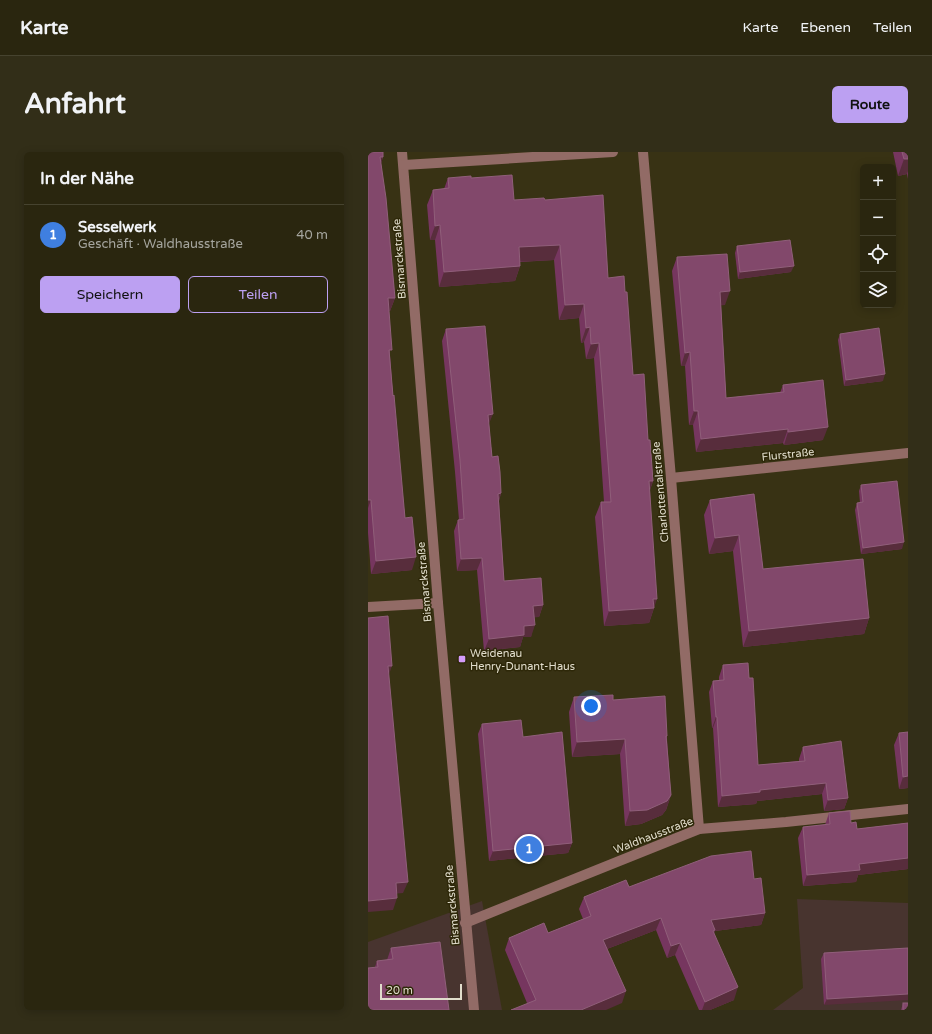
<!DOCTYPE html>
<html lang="de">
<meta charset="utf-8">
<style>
:root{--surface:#2a260f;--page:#322e18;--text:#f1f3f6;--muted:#a5a59e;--line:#46432f;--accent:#bca0f2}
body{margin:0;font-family:"Varela Round",sans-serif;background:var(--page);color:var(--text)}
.controls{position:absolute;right:12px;top:12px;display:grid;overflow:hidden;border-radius:6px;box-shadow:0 2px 10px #0003}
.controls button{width:36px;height:36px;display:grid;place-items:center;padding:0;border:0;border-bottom:1px solid var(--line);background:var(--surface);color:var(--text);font:20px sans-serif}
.scale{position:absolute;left:12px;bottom:10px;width:82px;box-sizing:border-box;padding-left:4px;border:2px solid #e1ddcc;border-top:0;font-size:11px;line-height:14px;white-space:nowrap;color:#e1ddcc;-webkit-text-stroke:3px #2e2809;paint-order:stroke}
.you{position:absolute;left:223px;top:554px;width:14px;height:14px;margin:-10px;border:3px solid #fff;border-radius:50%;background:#1a73e8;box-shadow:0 0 0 6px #1a73e833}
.badge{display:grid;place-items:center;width:26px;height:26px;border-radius:50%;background:var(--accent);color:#fff;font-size:13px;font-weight:700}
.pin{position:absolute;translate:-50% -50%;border:2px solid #fff;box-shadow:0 1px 4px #0006}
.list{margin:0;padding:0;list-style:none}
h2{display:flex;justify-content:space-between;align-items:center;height:52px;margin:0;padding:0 16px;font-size:17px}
h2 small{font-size:13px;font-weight:400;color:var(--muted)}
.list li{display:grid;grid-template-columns:26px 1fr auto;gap:12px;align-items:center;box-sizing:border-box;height:60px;padding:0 16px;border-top:1px solid var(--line)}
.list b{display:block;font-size:15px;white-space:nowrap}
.list p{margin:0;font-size:13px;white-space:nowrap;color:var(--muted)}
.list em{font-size:13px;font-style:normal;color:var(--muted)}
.actions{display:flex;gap:8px;padding:12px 16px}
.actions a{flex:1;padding:9px 0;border:1px solid var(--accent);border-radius:6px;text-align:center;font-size:14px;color:var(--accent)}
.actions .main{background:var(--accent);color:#111}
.icon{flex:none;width:22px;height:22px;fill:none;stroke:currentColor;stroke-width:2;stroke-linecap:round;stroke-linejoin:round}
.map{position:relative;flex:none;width:540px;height:858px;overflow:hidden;border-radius:6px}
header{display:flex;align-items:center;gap:24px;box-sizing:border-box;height:56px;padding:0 20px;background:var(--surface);border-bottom:1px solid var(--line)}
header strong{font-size:19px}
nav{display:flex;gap:22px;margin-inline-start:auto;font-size:14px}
.intro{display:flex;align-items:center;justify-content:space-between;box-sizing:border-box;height:96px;padding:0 24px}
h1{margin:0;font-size:28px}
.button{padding:10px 18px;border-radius:6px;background:var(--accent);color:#111;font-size:14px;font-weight:700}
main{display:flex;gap:24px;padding:0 24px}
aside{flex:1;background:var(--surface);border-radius:6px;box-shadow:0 2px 10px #0003}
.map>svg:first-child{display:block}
.commercial{fill:#48342f}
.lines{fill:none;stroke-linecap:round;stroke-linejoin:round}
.minor{stroke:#926b66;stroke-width:10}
.wall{fill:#76365f}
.shaded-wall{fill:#582d3c}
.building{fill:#82486b;stroke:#905f7a}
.poi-dot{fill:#d59cfb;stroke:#2e2809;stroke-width:1.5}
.labels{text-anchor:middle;stroke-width:3;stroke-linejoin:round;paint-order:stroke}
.street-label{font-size:11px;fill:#e1ddcc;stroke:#2e2809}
.poi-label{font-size:11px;fill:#e1ddcc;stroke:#2e2809;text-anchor:start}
</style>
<header>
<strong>Karte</strong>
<nav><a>Karte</a><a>Ebenen</a><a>Teilen</a></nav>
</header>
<div class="intro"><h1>Anfahrt</h1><a class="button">Route</a></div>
<main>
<aside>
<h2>In der Nähe<small></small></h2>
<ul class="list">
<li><span class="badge" style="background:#3f7fe0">1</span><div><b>Sesselwerk</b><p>Geschäft · Waldhausstraße</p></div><em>40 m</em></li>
</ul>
<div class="actions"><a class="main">Speichern</a><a>Teilen</a></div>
</aside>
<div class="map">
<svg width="540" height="858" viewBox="0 0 540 858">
<rect width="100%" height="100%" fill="#383214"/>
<!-- commercial -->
<g class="commercial">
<path d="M429 747 540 751V858H405L435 836Z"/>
<path d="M114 749 134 858H0V790Z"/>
</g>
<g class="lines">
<!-- minor -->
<g class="minor">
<path d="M34 0 70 451 106 858"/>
<path d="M275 0 303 326 331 677"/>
<path d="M36 13 245 0"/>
<path d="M303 326 540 301"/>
<path d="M0 455 70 451"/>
<path d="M97 771 331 677 418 670 540 657"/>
</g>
</g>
<!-- wall -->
<g class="wall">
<path d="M0 0 15 5 13 11 27 146 22 159H21L22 203 25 244 37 366 44 418 3 422 0 381Z"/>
<path d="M525 0H540V27L539 22 530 24Z"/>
<path d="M80 26H103L146 48H177L240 126 265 223 280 288 285 329 282 338 286 456 281 471 236 474 227 365 233 350H236L226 206 218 207 216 190 213 191 211 166 191 168 186 108 152 110V114L147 129 71 135 67 88H62L59 53 65 38 76 37Z"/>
<path d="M369 94 423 120 370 127 367 101Z"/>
<path d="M309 105 357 153H353L358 246 412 241 415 233 455 288 416 293 415 291 328 300 325 273H321L317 214H313L304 119Z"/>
<path d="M78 177 121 272 124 305 133 341 131 349 136 429 175 453 171 465H166L163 485H155L152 495 116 499 109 418 89 419 86 379 90 368H91L87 320 74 189Z"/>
<path d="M472 182 515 229 476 234 470 188Z"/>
<path d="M493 333 534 397 493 402 487 358 489 351H492L491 339Z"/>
<path d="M386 342 395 417 501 466 496 482 375 495 365 399 341 402 336 363 342 348Z"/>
<path d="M355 513 381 526 390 613 431 609V607L435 595 480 646 476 657 456 659 454 642 389 649 388 652 350 655 345 576H344L341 540 345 529H351V525Z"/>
<path d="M206 545 245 548 299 584V587L303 643 298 658 294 663 273 672 257 674 252 602 204 605 201 560Z"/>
<path d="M114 572 155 585 204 691 200 701 121 709 110 582Z"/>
<path d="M531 581 540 636 531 637 526 593Z"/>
<path d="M461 661 483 671 489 677 540 671V717L490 723 488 730 435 734 430 686 435 675 457 673Z"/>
<path d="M386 727 397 761 393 773 347 779 346 781 366 848 342 858H331L307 803 299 806 288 778 239 797 254 851H159L137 798 141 786 180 781 215 767 211 757 216 745 261 735Z"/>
<path d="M23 796 81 858 7 815 9 809 19 808Z"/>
<path d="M540 796 456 853 453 807 456 801Z"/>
<path d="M535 851 540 858H533Z"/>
</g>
<!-- shaded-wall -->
<g class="shaded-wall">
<path d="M12 5H15L11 18Z"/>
<path d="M536 7H540V19L539 22 530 24Z"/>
<path d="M72 73 67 88H62L67 74Z"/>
<path d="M192 93 186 108 145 110 151 95Z"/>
<path d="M152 114 147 129 71 135 76 120Z"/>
<path d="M426 114 423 120 370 127 372 120Z"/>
<path d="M362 139 357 153 347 154 352 140Z"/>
<path d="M20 146H27L22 159H15Z"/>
<path d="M216 152 211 166 191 168 197 153Z"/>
<path d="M222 175 216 190 213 191 218 176Z"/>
<path d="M231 191 226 206 218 207 223 192Z"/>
<path d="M322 200 317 214H313L317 201Z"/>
<path d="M517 222 515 229 476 234 478 228Z"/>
<path d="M326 259H330L325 273H321Z"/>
<path d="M125 262 120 274V263Z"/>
<path d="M460 275 455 288 416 293 420 280Z"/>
<path d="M420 277 415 291 328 300 333 287Z"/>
<path d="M281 329H285L280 344Z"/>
<path d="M133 341 129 353 130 342Z"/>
<path d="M0 348H3L0 356Z"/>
<path d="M371 383 365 399 341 402 347 386Z"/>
<path d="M536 390 534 397 493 402 495 396Z"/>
<path d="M48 405 44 418 3 422 8 409Z"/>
<path d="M114 406 109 418 89 419 93 407Z"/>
<path d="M285 447H289L281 471 236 474 241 459Z"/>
<path d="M175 453 171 465 161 466 165 454Z"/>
<path d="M501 466 496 482 375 495 381 479Z"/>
<path d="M167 473 163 485H155L152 495 116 499 121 487 156 474Z"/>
<path d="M20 514H24L20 525Z"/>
<path d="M348 565H349L345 576H344Z"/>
<path d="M257 587 252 602 204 605 209 590Z"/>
<path d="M540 624V636L531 637 535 625Z"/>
<path d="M458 631 454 642 389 649 388 652 350 655 354 644 392 638Z"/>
<path d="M303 643 298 658 294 663 273 672 257 674 262 659Z"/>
<path d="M480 646 476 657 456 659 460 648Z"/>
<path d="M204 691 200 701 121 709 125 699Z"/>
<path d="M540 706V717L490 723 488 730 435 734 439 723 491 712Z"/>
<path d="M40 730 35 741 24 742 28 731Z"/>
<path d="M29 746 25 758 0 760V749Z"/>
<path d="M397 761 393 773 347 779 342 790 343 768Z"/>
<path d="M293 766 288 778 231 800 235 788Z"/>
<path d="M312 791 307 803 299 806 303 794Z"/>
<path d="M370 835 366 848 342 858H334L337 850Z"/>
<path d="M258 839 254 851 238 858H213Z"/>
<path d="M540 842V848L456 853 459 847Z"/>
</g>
<!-- building -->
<g class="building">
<path d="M0 0H15V5H12L18 46 27 146H20L24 198H21L25 244 26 243 37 366 44 365 48 405 8 409 3 348H0Z"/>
<path d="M534 0H540V7H536Z"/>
<path d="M144 23 146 48 176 46 177 48 235 43 240 126 256 124 257 140H259L265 223 276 222 280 288H282L285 329H281L289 447H285L286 456 241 459 233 350H243L231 191 223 192 222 175 218 176 216 152 197 153 192 93 151 95 152 114 76 120 72 73 67 74 65 38 81 36 80 26 103 24V26Z"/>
<path d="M422 88 426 114 372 120 369 94Z"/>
<path d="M359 102 362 139 352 140 358 246 416 240 415 233 455 228 460 275 420 280V277L333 287 330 259H326L322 200 317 201 309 105Z"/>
<path d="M117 174 125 262 120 263 124 305 130 304 132 320 133 341 130 342 136 429 173 426 175 453 165 454 167 473 156 474V483L121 487 114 406 93 407 90 368 96 367 92 308 78 177Z"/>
<path d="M511 176 517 222 478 228 472 182Z"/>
<path d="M529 329 536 390 495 396 489 351 495 350 493 333Z"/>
<path d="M386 342 395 417 495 407 501 466 381 479 371 383 347 386 342 348Z"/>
<path d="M20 464 24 514H20L40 730 28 731 29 746 0 749V466Z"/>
<path d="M380 511 381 526H385L390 613 437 609 435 595 473 589 480 646 460 648 458 631 392 638V640L354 644 349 565H348L345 529 356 528 355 513Z"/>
<path d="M245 543V548L297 544 299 584H298L303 643 299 649 279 658 262 659 257 587 209 590 206 545Z"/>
<path d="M153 568 155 585 194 580 204 691 125 699 114 572Z"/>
<path d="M540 580V624L535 625 531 581Z"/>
<path d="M482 659 483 671 488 670 489 677 540 671V706L491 712 492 718 439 723 435 675 462 672 461 661Z"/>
<path d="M383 699 386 727 393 726 397 761 343 768 347 778 345 779 370 835 337 850 312 791 303 794 293 766 235 788 258 839 213 858H143L168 848 141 786 176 771 180 781 223 764 216 745 258 728 261 735 343 704Z"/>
<path d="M72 790 81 858H0V816L10 815 9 809 25 807 23 796Z"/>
<path d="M540 796V842L459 847 456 801Z"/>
<rect x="535" y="851" width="5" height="7"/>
</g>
<!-- markers -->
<rect class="poi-dot" x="90" y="503" width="8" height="8" rx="2"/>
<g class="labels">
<!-- street labels -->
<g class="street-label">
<text transform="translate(31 107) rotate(-94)" y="4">Bismarckstraße</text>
<text transform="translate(420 302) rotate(-6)" y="4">Flurstraße</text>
<text transform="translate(292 340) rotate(-95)" y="4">Charlottentalstraße</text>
<text transform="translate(56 430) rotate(-95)" y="4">Bismarckstraße</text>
<text transform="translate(285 683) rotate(-21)" y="4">Waldhausstraße</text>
<text transform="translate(84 753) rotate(-95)" y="4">Bismarckstraße</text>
</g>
<!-- poi labels -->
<g class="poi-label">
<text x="102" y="505">Weidenau<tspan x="102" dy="13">Henry-Dunant-Haus</tspan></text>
</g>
</g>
</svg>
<div class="controls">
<button>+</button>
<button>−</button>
<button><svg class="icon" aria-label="locate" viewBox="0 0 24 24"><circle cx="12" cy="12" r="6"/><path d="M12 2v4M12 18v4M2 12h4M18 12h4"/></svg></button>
<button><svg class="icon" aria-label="layers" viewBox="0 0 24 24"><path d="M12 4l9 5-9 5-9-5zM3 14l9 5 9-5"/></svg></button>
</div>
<div class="scale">20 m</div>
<div class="you"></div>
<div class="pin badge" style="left:161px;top:697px;background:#3f7fe0">1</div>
</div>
</main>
